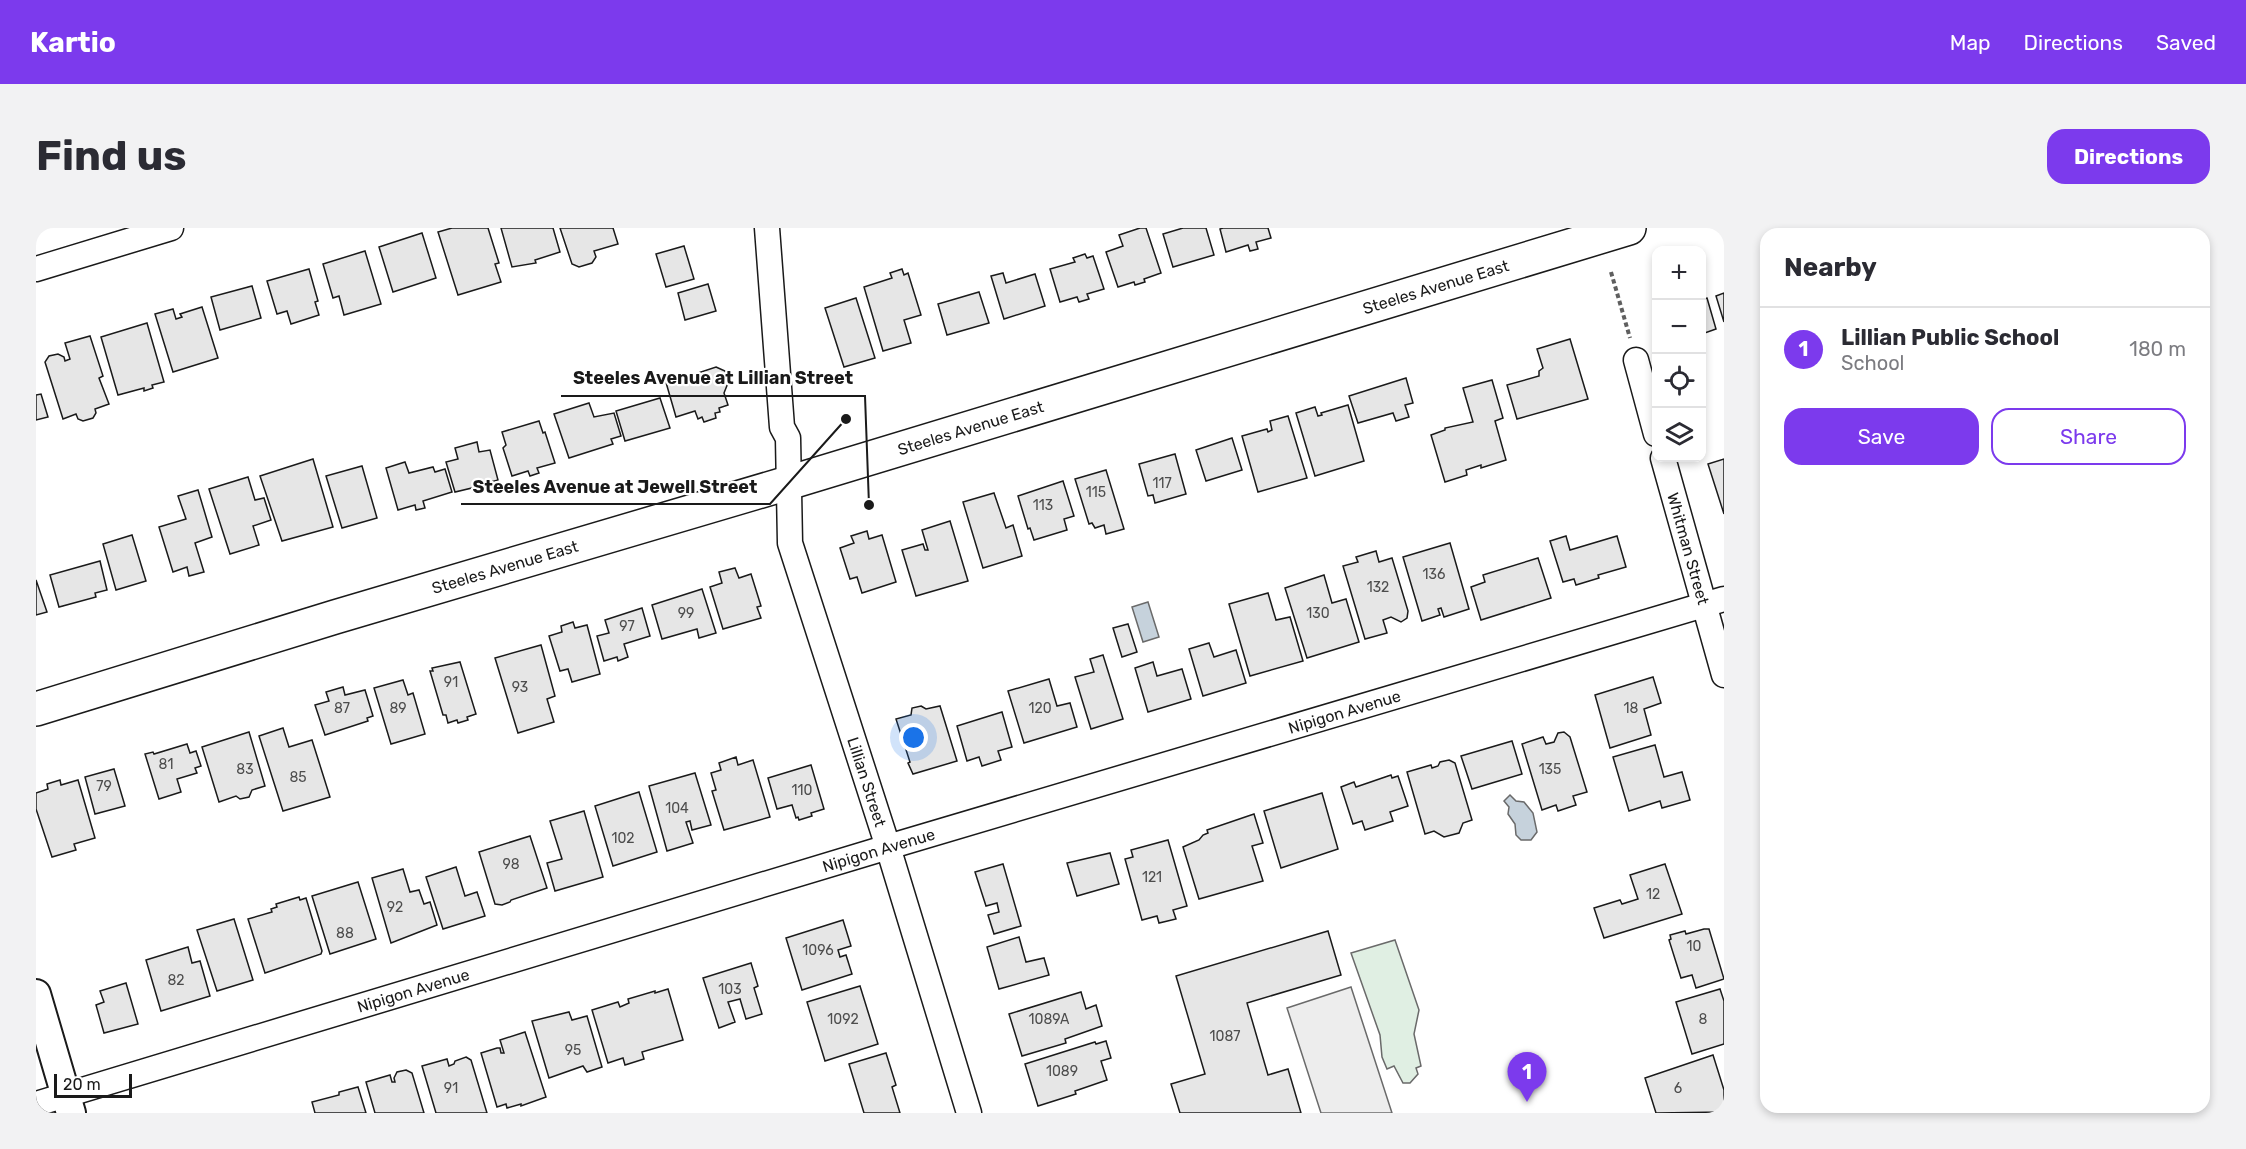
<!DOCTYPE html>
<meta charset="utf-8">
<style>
:root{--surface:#fff;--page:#f2f2f3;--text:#2b2b33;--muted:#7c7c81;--line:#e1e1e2;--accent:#7c3aed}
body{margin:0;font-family:Rubik,sans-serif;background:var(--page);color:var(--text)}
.controls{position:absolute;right:18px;top:18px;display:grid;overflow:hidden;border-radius:12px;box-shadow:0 3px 9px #0003}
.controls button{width:54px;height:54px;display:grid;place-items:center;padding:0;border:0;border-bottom:2px solid var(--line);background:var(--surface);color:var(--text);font:30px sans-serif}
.scale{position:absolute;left:18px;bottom:15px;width:78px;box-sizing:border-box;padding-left:6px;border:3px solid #1a1a1a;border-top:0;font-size:16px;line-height:21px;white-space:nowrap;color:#1a1a1a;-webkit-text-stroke:4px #fff;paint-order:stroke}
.you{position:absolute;left:878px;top:510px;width:21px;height:21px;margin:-15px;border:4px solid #fff;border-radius:50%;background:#1a73e8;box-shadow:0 0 0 9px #1a73e833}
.badge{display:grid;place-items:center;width:39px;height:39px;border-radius:50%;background:var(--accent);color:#fff;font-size:20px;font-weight:700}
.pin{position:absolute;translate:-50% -50px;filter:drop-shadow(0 2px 3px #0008)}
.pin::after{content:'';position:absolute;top:32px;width:21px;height:18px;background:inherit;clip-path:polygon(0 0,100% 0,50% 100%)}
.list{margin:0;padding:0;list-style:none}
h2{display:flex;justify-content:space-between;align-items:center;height:78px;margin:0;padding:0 24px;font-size:26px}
h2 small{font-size:20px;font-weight:400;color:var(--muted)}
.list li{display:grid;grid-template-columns:39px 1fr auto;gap:18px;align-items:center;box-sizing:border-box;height:84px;padding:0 24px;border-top:2px solid var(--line)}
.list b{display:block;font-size:22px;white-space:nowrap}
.list p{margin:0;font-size:20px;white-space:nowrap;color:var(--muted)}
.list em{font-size:20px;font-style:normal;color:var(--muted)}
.actions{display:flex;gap:12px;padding:18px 24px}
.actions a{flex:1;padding:14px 0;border:2px solid var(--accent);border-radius:18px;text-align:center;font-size:21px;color:var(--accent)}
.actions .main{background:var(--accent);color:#fff}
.icon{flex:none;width:33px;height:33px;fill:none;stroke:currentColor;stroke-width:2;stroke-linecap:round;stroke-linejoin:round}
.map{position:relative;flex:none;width:1688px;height:885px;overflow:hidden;border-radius:18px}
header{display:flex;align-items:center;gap:36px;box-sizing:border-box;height:84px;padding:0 30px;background:var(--accent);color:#fff}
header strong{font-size:28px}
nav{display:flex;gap:33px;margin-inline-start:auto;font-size:21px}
.intro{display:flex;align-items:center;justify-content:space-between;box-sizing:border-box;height:144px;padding:0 36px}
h1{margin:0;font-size:42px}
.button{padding:15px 27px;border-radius:18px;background:var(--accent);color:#fff;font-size:21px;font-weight:700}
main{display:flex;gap:36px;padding:0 36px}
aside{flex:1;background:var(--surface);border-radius:18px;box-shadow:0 3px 9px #0003}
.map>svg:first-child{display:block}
.green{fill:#e0efe3;stroke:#6a6a6a;stroke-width:1.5}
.parking{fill:#ededed;stroke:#6a6a6a;stroke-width:1.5}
.water{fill:#c6d2dc;stroke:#6a6a6a;stroke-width:1.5}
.building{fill:#e6e6e6;stroke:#1a1a1a;stroke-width:1.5}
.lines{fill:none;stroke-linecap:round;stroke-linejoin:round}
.minor-casing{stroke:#1a1a1a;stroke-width:27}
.tertiary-casing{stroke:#1a1a1a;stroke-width:32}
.secondary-casing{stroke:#1a1a1a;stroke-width:36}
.path{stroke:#5f5f5f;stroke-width:4;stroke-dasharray:4.5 3;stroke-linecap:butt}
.minor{stroke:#fff;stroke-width:24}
.tertiary{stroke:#fff;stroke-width:28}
.secondary{stroke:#fff;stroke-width:33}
.labels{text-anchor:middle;stroke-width:4.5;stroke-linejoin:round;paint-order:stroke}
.number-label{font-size:14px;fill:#4d4d4d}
.street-label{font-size:16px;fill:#1a1a1a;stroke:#fff}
.leader{fill:none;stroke:#1a1a1a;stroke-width:2}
.callout-dot{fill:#1a1a1a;stroke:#fff;stroke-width:2}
.callout-label{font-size:18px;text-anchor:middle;font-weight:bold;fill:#1a1a1a;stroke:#fff;stroke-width:4.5;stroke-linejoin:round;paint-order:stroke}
</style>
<header>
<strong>Kartio</strong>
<nav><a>Map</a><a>Directions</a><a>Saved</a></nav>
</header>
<div class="intro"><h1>Find us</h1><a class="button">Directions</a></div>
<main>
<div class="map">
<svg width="1688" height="885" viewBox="0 0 1688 885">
<rect width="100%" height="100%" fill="#fff"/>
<!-- green -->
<path class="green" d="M1359 712 1383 782 1378 806 1385 838 1380 840 1382 846 1374 855H1367L1358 838 1351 841 1346 829 1344 807 1315 725Z"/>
<!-- parking -->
<path class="parking" d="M1315 759 1356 885H1285L1251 780Z"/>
<!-- water -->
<g class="water">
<path d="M1112 374 1123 409 1107 414 1096 379Z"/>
<path d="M1474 567 1480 573 1488 574 1497 585 1501 604 1495 612H1485L1480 607 1479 596 1472 586 1473 579 1468 573Z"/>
</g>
<!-- building -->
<g class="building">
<path d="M416 0H452L463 35 459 36 465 54 422 67 402 4Z"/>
<path d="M465 0H517L524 24 499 32 500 35 476 39Z"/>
<path d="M524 0H577L582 16 558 23 560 29 556 35 543 39 536 36Z"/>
<path d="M1104 0H1110L1125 45 1108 51 1109 54 1099 57 1098 54 1082 59 1070 24 1087 18 1083 7Z"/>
<path d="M1147 0H1170L1178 27 1137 39 1127 6Z"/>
<path d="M1187 0H1232L1235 10 1220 14 1222 21 1214 23 1212 17 1190 24 1184 1Z"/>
<path d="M386 5 400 50 357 64 343 19Z"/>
<path d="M648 18 658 51 630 59 620 26Z"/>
<path d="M329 23 345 76 308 87 303 68 297 70 287 36Z"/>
<path d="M1049 26 1051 30 1057 28 1068 61 1051 66 1053 71 1043 74 1041 69 1024 74 1014 41 1039 34 1037 30Z"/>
<path d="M273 41 282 73 279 74 283 87 255 96 251 83 241 86 231 53Z"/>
<path d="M866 41 868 47 872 45 885 87 868 92 875 115 847 123 828 59 856 50 854 45Z"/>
<path d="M967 45 970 55 999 46 1009 78 968 91 955 48Z"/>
<path d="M672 56 680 83 649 92 642 65Z"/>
<path d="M216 58 225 90 184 102 175 69Z"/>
<path d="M943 64 953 95 911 107 902 76Z"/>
<path d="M1688 65V94L1680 68Z"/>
<path d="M820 70 839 130 808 139 789 80Z"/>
<path d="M1671 70 1680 101 1666 106V71Z"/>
<path d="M166 79 182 130 137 144 119 86 137 81 140 91 146 89 144 86Z"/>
<path d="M111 95 128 154 116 157 117 160 108 163V160L82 167 65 109Z"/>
<path d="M54 108 67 148 63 150 73 176 59 181 60 185 57 190 47 193 42 191 40 186 27 191 9 134 13 128 22 126 28 129 29 133 34 131 29 115Z"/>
<path d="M1534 111 1552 171 1481 191 1471 157 1503 148V143L1507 140 1501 121Z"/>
<path d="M680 139 689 143 692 155 688 165 692 177 683 180 684 184 679 185 680 190 668 194 666 189 662 191 659 183 640 189 629 151 650 146 653 156 664 153 662 145Z"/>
<path d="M1370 150 1377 175 1369 177 1373 189 1360 193 1357 185 1322 195 1313 168Z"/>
<path d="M1456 152 1467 190 1459 193 1470 232 1445 240V237L1430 242 1431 247 1409 254 1395 207 1409 202V200L1437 194 1427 160Z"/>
<path d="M5 166 12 189 0 192V167Z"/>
<path d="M624 170 634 200 589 213 580 183Z"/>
<path d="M553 175 558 189 578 185 585 208 575 211 577 216 533 230 518 186Z"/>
<path d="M1312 177 1328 233 1279 248 1260 185 1279 179 1282 188 1286 187 1285 185Z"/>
<path d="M1252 188 1271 250 1222 264 1206 208 1231 201 1232 204 1236 202 1234 193Z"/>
<path d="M503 193 507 205 509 204 519 235 501 240 503 245 494 248 492 243 476 248 467 220 470 217 466 204Z"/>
<path d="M1196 210 1206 242 1170 253 1160 222Z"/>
<path d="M441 214 443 224 454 222 462 252 444 257 445 262 437 264 436 260 419 264 410 234 422 231 419 220Z"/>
<path d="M1139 226 1150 266 1119 275 1117 267 1112 268 1103 236Z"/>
<path d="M277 231 297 299 246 313 224 248Z"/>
<path d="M1688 231V286L1672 236Z"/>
<path d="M369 234 373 245 397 239 399 244 409 241 416 264 387 273 389 280 380 282 379 277 362 282 350 240Z"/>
<path d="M326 238 341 290 306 300 290 248Z"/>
<path d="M1070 242 1088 301 1070 306 1068 297 1059 300 1056 295 1053 296 1039 251Z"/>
<path d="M212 249 219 272 228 270 235 292 217 298 223 317 194 326 173 261Z"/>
<path d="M1027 253 1038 288 1028 291 1031 302 998 312 994 300 992 301 982 268Z"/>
<path d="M162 262 176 309 159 315 168 344 153 348 151 339 137 344 123 299 150 291 142 268Z"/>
<path d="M958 265 970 300 977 297 986 328 947 340 927 274Z"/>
<path d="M914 293 932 353 880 368 866 322 887 316 889 322H892L886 302Z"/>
<path d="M831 303 833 311 846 307 860 354 826 365 821 349 814 351 804 320 818 315 815 308Z"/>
<path d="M96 307 110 353 80 362 67 316Z"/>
<path d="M1530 308 1534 322 1581 308 1590 339 1562 347 1563 350 1540 357 1538 351 1527 354 1514 313Z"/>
<path d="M1414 315 1433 381 1408 389 1405 380 1402 381 1404 387 1386 393 1367 329Z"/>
<path d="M1340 323 1343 334 1356 330 1372 383 1371 390 1365 394 1355 389 1347 392 1351 405 1329 411 1307 338 1322 334 1320 329Z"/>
<path d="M1502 330 1515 370 1445 392 1435 359 1449 354 1447 347Z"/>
<path d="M64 333 71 362 59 365 60 369 23 379 14 347Z"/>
<path d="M699 340 703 350 715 346 725 378 721 379 725 390 687 401 674 359 686 355 683 344Z"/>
<path d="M1288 347 1296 375 1310 371 1323 414 1271 430 1249 360Z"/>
<path d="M0 352 11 384 0 387Z"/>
<path d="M666 361 680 405 663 410 661 401 626 411 616 377Z"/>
<path d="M1232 365 1240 392 1254 389 1267 433 1214 448 1193 376Z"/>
<path d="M606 380 614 408 588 416 592 429 582 433 581 429 568 433 561 408 573 405 569 392Z"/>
<path d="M537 394 539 400 551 397 564 446 536 454 532 441 524 443 513 408 526 404 525 398Z"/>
<path d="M1092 396 1101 424 1086 429 1077 400Z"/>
<path d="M1173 415 1178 429 1200 422 1210 455 1167 468 1153 421Z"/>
<path d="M505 417 519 468 511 471 518 494 482 505 459 430Z"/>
<path d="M1067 427 1087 491 1055 501 1039 449 1058 444 1054 431Z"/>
<path d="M424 434 440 486 431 489 432 492 422 495 421 492 412 495 410 487H407L394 443H397L396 440Z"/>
<path d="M1117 434 1121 448 1146 441 1155 471 1112 484 1099 440Z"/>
<path d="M1617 449 1625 475 1608 481 1615 507 1574 520 1559 467Z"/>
<path d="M1013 451 1021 478 1034 475 1041 499 988 515 972 463Z"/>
<path d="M367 452 372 467 377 465 389 506 355 516 338 460Z"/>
<path d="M307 459 309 467 329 462 337 488 331 490 332 493 289 507 279 477 293 473 290 464Z"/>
<path d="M885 478 890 481 904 478 921 533 877 546 872 535 874 534 860 491 875 487 876 480Z"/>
<path d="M966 484 976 519 962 523 965 532 946 538 943 529 931 533 921 498Z"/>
<path d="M247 500 253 519 276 512 294 569 247 583 223 508Z"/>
<path d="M213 504 229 558 216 562 213 569 204 571 200 568 183 574 166 519Z"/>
<path d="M1528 504 1534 509 1551 564 1537 568 1540 577 1522 583 1520 577 1506 582 1486 516 1507 509 1510 516 1518 514 1522 505Z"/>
<path d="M1476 513 1486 546 1436 561 1425 528Z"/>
<path d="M151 516 154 525 160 523 165 538 159 540 161 545 141 551 145 564 123 571 109 526 117 524 118 526Z"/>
<path d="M1619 517 1628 549 1646 544 1654 572 1626 580 1624 573 1593 583 1577 529Z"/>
<path d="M700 529 702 537 717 532 734 589 688 602 676 563 680 562 675 545 685 542 683 535Z"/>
<path d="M1413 532 1419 535 1436 592 1427 595 1423 605 1408 609 1398 603 1389 606 1371 544 1395 537 1396 540 1402 538 1404 534Z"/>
<path d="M775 537 788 581 775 585 776 588 763 592 762 589 760 590 756 577 741 581 732 550Z"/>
<path d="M78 541 89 578 59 586 49 549Z"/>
<path d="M659 545 675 597 656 602 654 593 650 594 657 615 631 623 613 558Z"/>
<path d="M1355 547 1356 550 1362 548 1372 578 1354 584 1357 593 1329 602 1326 593 1317 596 1305 559 1318 554 1320 559Z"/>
<path d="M24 552 25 557 42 552 59 610 38 616 40 622 16 629 0 581V565L12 561 11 556Z"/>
<path d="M603 564 621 624 577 638 559 578Z"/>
<path d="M1286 565 1302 621 1245 640 1228 583Z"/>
<path d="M548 583 567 649 519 663 511 635 526 631 514 593Z"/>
<path d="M1218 586 1227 615 1216 618 1227 653 1163 671 1147 619 1163 612 1167 607 1172 605 1171 602Z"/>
<path d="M494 608 511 660 475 672 474 674 466 677 459 676 443 624Z"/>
<path d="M1132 612 1151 678 1137 682 1140 691 1123 695 1121 688 1106 692 1089 631 1097 629 1095 622Z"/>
<path d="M1074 625 1083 656 1041 668 1031 635Z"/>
<path d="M967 636 985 698 958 706 952 687 963 684 961 675 950 678 939 644Z"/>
<path d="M1629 636 1646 686 1568 710 1558 680 1584 672 1586 676 1602 671 1594 647Z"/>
<path d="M420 639 429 668 441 664 449 688 407 701 390 649Z"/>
<path d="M367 641 374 664 383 662 388 676 394 674 401 697 355 715 336 650Z"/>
<path d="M322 654 340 711 294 726 276 668Z"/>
<path d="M263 669 264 672 270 670 286 723 285 726 229 745 212 691 236 684 235 681 241 679 240 676Z"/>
<path d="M198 691 217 752 181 763 161 702Z"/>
<path d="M807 692 815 718 802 722 804 729 810 727 816 746 766 762 750 710Z"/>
<path d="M1668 701H1673L1688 751 1660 760 1656 747 1645 750 1633 712 1635 711 1634 707 1649 703 1650 706Z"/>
<path d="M1292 703 1305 747 1211 775 1232 847 1252 841 1265 885H1144L1135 856 1169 846 1140 748Z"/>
<path d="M983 709 990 734 1008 730 1013 747 963 761 951 719Z"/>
<path d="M152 719 156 735 164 733 174 768 125 783 110 732Z"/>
<path d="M715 735 722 758 718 760 726 786 710 791 704 771 692 774 699 794 683 800 667 750Z"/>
<path d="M90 755 102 796 68 805 60 777 68 774 64 763Z"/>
<path d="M824 758 842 816 789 833 771 774Z"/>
<path d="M632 761 647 812 606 824 608 831 589 837 587 830 572 835 556 782 582 774 584 779 593 775 592 771 619 763V765Z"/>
<path d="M1684 761 1688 773V816L1656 826 1640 774Z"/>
<path d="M1045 764 1050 781 1060 777 1066 798 1029 811 1030 815 986 828 973 786Z"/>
<path d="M533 784 536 792 551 788 566 839 551 844 547 838 513 850 496 793Z"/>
<path d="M489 804 510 869 485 878V876L471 880 470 876 461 879 445 825 461 820H464L465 825H468L464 812Z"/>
<path d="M1070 813 1075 830 1065 833 1071 852 1039 863 1040 866 1002 878 989 836 1059 814 1060 816Z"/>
<path d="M850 825 860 857 856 859 864 885H828L813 836Z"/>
<path d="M1677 827 1688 862V884L1620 885 1609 850Z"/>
<path d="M430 829 435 832 451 885H400L386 838 411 831 413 838 418 836 419 833Z"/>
<path d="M370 842 376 845 388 885H339L330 854 354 847 356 854H359L358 850 361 844Z"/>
<path d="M322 859 330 885H279L276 874 303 867V864Z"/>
</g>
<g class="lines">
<defs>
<g id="minor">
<path id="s1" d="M731 0 746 199 752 210 754 315 852 619 933 885"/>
<path d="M0 41 135 0"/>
<path d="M1600 132 1620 206"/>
<path id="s2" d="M1627 230 1688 447"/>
<path id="s3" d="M0 876 852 619 1688 371"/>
</g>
<path id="tertiary" d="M0 766 35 885"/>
<g id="secondary">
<path id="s4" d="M0 481 299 389 752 255 1593 0"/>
</g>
</defs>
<!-- minor casing -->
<use href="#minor" class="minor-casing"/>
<!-- tertiary casing -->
<use href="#tertiary" class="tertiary-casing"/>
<!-- secondary casing -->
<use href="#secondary" class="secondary-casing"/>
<!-- path -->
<path class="path" d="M1575 44 1594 110"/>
<!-- minor -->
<use href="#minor" class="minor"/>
<!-- tertiary -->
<use href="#tertiary" class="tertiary"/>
<!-- secondary -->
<use href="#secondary" class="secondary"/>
</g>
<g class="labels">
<!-- number labels -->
<g class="number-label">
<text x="1126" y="260">117</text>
<text x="1060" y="269">115</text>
<text x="1007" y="282">113</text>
<text x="1398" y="351">136</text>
<text x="1342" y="364">132</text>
<text x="650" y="390">99</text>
<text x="1282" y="390">130</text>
<text x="591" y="403">97</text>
<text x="415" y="459">91</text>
<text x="484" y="464">93</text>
<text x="306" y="485">87</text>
<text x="362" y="485">89</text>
<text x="1004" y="485">120</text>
<text x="1595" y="485">18</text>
<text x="130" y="541">81</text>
<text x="209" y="546">83</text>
<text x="1514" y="546">135</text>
<text x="262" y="554">85</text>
<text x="68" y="563">79</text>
<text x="766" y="567">110</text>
<text x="641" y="585">104</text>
<text x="587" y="615">102</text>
<text x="475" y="641">98</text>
<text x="1116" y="654">121</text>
<text x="1617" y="671">12</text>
<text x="359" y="684">92</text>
<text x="309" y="710">88</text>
<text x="1658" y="723">10</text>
<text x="782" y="727">1096</text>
<text x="140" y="757">82</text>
<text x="694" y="766">103</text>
<text x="807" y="796">1092</text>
<text x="1013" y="796">1089A</text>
<text x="1667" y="796">8</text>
<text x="1189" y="813">1087</text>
<text x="537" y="827">95</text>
<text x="1026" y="848">1089</text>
<text x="415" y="865">91</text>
<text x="1642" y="865">6</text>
</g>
<!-- street labels -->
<g class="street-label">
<text dy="6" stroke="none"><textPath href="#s4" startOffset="1462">Steeles Avenue East</textPath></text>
<text dy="6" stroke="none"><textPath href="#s4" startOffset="976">Steeles Avenue East</textPath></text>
<text dy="6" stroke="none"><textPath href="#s2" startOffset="94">Whitman Street</textPath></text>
<text dy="6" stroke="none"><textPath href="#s4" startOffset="490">Steeles Avenue East</textPath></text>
<text dy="6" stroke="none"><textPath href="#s3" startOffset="1366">Nipigon Avenue</textPath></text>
<text dy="6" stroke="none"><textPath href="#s1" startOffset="568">Lillian Street</textPath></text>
<text dy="6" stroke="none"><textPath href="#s3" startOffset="880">Nipigon Avenue</textPath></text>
<text dy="6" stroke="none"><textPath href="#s3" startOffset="394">Nipigon Avenue</textPath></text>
</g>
</g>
<!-- callouts -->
<path class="leader" d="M833 277L829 168H525M810 191L734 276H425"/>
<g class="callout-dot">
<circle cx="833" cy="277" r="6"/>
<circle cx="810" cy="191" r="6"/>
</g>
<g class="callout-label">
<text x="677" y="156">Steeles Avenue at Lillian Street</text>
<text x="579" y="265">Steeles Avenue at Jewell Street</text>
</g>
</svg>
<div class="controls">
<button>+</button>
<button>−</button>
<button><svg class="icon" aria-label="locate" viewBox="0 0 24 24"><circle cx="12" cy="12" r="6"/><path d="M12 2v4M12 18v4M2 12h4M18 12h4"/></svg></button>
<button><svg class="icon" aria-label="layers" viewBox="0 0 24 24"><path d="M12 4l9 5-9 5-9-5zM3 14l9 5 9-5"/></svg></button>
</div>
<div class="scale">20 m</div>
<div class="you"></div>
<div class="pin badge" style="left:1491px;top:874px">1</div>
</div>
<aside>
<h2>Nearby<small></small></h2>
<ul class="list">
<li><span class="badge">1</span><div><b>Lillian Public School</b><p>School</p></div><em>180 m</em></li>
</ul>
<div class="actions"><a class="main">Save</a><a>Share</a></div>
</aside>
</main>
